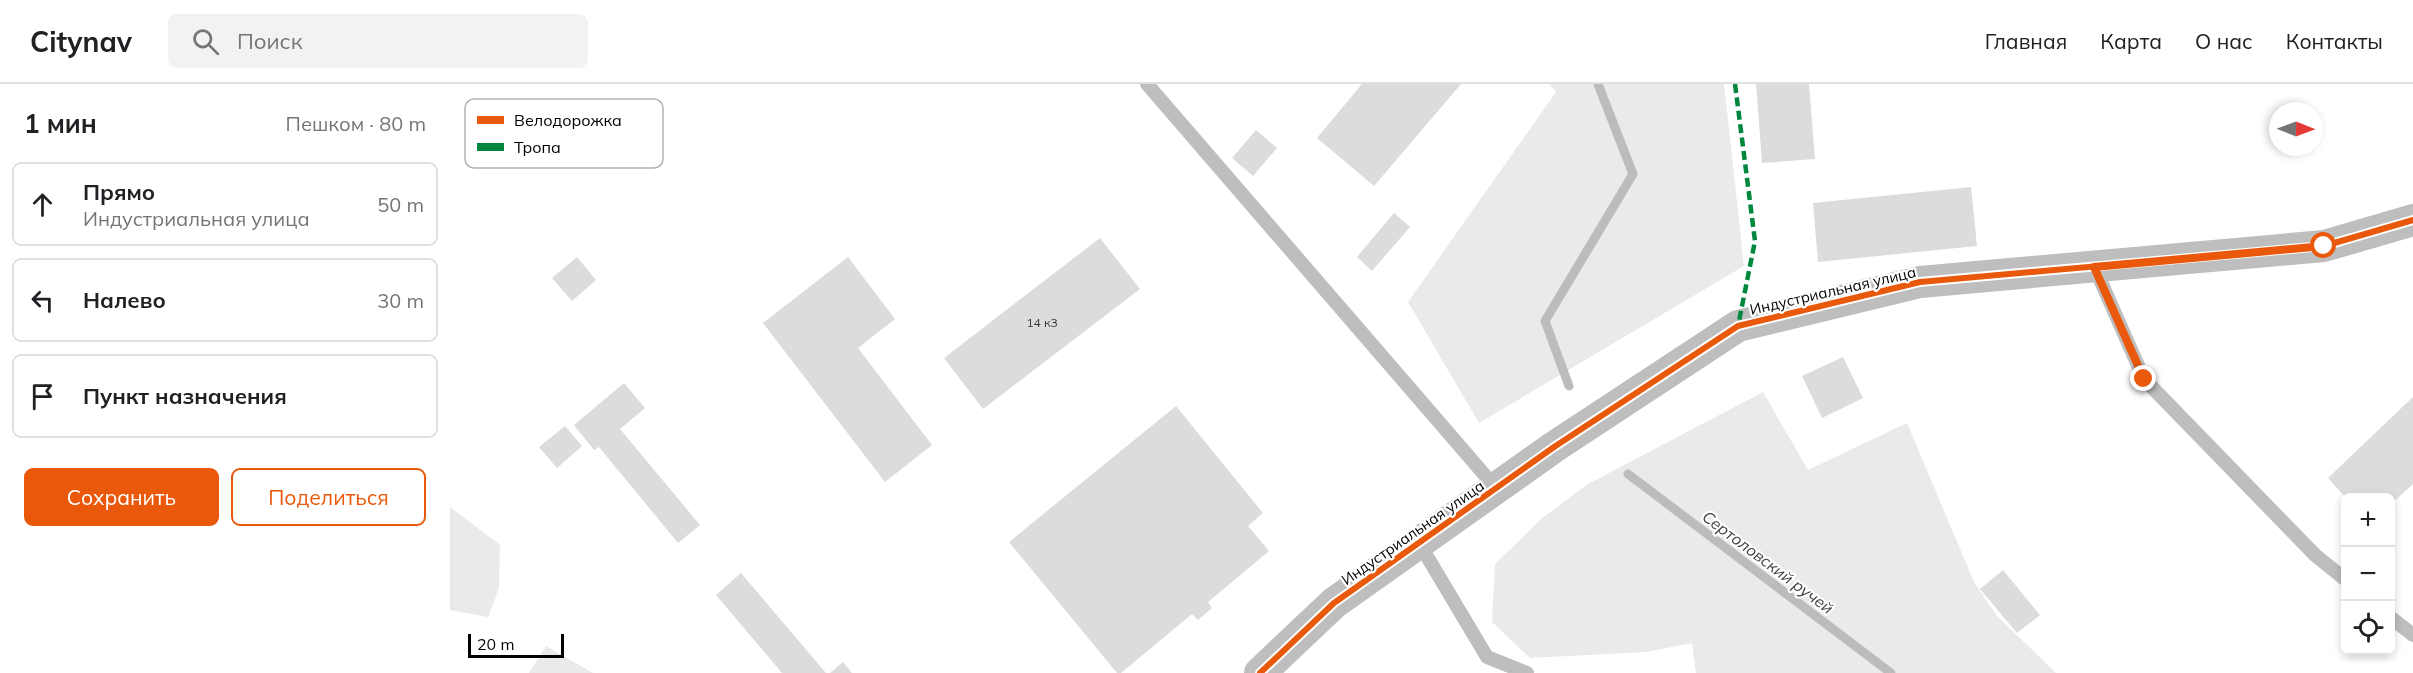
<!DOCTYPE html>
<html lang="ru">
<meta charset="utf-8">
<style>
:root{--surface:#fff;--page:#f2f2f2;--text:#202124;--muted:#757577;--line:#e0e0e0;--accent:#ea580c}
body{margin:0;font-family:Mulish,sans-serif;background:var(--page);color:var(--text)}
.controls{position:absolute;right:18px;bottom:18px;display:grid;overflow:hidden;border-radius:9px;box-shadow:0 3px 9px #0003}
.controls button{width:54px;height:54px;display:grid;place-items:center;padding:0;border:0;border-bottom:2px solid var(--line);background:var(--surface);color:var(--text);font:30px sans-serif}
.compass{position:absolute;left:1819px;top:18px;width:54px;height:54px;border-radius:50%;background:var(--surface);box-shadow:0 3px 9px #0003;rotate:91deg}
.scale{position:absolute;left:18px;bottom:15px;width:96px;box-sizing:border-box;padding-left:6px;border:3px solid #000;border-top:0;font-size:16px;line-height:21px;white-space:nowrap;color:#000;-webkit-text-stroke:4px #fff;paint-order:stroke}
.stop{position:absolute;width:18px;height:18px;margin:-14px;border:4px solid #ea580c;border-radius:50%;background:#fff}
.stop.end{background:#ea580c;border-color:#fff;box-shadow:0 2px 6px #0008}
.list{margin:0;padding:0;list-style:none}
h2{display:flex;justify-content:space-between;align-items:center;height:78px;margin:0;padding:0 24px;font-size:26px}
h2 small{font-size:20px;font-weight:400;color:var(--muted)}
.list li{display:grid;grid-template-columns:39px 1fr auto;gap:18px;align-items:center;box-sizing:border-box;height:84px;margin:0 12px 12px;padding:0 12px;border:2px solid var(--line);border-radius:9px}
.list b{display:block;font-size:22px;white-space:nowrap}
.list p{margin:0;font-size:20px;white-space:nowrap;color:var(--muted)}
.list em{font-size:20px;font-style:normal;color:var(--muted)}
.actions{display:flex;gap:12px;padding:18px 24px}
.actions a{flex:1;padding:14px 0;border:2px solid var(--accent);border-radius:9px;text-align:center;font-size:21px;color:var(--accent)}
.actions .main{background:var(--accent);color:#fff}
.icon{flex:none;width:33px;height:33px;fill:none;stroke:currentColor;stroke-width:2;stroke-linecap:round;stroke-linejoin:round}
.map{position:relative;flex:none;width:1963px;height:589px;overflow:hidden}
header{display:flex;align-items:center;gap:36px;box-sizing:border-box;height:84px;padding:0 30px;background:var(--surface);border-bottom:2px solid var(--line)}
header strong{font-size:28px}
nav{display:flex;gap:33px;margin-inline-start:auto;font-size:21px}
.search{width:420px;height:54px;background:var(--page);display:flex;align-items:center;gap:15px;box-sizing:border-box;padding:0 21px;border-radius:9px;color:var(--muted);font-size:22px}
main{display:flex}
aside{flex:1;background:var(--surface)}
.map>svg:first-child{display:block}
.green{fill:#eaeaea}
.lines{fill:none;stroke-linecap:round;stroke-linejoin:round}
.stream{stroke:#bcbcbc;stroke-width:9}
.building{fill:#dcdcdc}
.service{stroke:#bebebe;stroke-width:14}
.tertiary{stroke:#bebebe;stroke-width:32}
.quiet{stroke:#00873e;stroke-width:4.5;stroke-dasharray:9 4.5;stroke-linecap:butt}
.cycleway-casing{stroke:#fff;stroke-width:10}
.cycleway{stroke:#e8590c;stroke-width:6}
.route{stroke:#ea580c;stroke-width:8}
.labels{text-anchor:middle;stroke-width:4.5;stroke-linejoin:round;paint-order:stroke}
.number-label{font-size:12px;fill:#373737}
.street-label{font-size:15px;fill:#000;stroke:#fff}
.water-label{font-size:16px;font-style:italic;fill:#404040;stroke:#fff}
.key{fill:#fff;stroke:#b2b2b2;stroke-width:1.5}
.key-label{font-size:16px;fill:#000}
</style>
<header>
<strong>Citynav</strong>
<div class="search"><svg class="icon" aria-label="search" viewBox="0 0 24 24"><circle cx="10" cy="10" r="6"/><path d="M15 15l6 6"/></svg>Поиск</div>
<nav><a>Главная</a><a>Карта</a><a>О нас</a><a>Контакты</a></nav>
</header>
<main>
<aside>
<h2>1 мин<small>Пешком · 80 m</small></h2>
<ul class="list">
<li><svg class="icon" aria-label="ahead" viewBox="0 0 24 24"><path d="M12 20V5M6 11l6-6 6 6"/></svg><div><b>Прямо</b><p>Индустриальная улица</p></div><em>50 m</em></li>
<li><svg class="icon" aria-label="left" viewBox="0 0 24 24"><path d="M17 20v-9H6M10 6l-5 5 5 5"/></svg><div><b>Налево</b></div><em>30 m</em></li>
<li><svg class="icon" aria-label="arrive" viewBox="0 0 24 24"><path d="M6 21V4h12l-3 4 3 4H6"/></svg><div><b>Пункт назначения</b></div></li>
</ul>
<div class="actions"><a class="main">Сохранить</a><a>Поделиться</a></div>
</aside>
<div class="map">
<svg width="1963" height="589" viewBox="0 0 1963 589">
<rect width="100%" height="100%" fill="#fff"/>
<!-- green -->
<g class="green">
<path d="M1099 0H1274L1294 182 1029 339 958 218 1106 8Z"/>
<path d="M1313 308 1358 386 1457 339 1524 498 1547 532 1606 589H1246L1242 559 1196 568 1080 574 1042 538 1045 480 1091 435 1138 400Z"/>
<path d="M0 423 50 461 49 504 38 533 0 526Z"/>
<path d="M96 562 143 589H79Z"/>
</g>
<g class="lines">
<!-- stream -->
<g class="stream">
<path d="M1119 302 1095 237 1183 90 1148 0"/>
<path d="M1178 390 1441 589"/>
</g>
</g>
<!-- building -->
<g class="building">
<path d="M912 0H1011L924 102 867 54Z"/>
<path d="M1306 0H1359L1365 75 1312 79Z"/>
<path d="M806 46 827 64 803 92 782 74Z"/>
<path d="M1521 103 1527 162 1368 178 1363 119Z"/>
<path d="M944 129 960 143 922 187 907 173Z"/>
<path d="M650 154 690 205 533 325 494 274Z"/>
<path d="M127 173 146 196 122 217 102 194Z"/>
<path d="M398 173 445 235 408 264 482 361 435 398 313 239Z"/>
<path d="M1393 273 1413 314 1372 334 1352 292Z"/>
<path d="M174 299 195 324 170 345 250 441 228 459 149 363 144 366 124 341Z"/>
<path d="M1963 313V400L1940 421V414H1896L1878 394Z"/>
<path d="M726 322 813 429 798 442 819 467 758 518 762 524 748 536 742 530 671 589H667L559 458Z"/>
<path d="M115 342 132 362 107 384 89 363Z"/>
<path d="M1553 486 1590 531 1567 549 1530 505Z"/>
<path d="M291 489 376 589H332L266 511Z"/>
<path d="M393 578 402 589H380Z"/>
</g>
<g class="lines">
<!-- service -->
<g class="service">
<path d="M697 0 1046 404"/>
<path d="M1644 182 1694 295 1865 471 1896 496"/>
<path d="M969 459 1037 573 1077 589"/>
<path d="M1940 533 1963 551"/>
</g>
<!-- tertiary -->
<path class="tertiary" d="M810 589 884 519 1104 363 1288 242 1470 198 1874 162 1963 136"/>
<!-- quiet -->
<path class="quiet" d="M1285 0 1305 157 1288 242"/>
<defs>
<path id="cycleway" d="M810 589 884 519 1104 363 1288 242 1470 198 1874 162 1963 136"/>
</defs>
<!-- cycleway casing -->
<use href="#cycleway" class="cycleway-casing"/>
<!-- cycleway -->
<use href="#cycleway" class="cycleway"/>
</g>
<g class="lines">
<!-- route -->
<path class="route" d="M1694 295 1644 183 1874 162"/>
</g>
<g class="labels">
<!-- number labels -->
<g class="number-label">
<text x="592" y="243">14 к3</text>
</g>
<!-- street labels -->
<g class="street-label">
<text transform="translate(1383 207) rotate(-13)" y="5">Индустриальная улица</text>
<text transform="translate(963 449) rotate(-35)" y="5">Индустриальная улица</text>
</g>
<!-- water labels -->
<g class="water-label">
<text transform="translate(1318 478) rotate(37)" y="6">Сертоловский ручей</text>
</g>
</g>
<!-- legend -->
<rect x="15" y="15" width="198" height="69" rx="9" class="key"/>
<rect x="27" y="32" width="27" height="8" fill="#e8590c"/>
<rect x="27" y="59" width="27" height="8" fill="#00873e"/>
<g class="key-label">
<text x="64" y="42">Велодорожка</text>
<text x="64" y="69">Тропа</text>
</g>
</svg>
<div class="controls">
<button>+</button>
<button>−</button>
<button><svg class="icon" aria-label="locate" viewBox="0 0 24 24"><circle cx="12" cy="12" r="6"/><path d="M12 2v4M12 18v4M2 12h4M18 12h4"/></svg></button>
</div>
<svg class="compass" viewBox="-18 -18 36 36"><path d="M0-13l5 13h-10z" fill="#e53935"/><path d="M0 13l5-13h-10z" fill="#757577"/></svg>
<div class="scale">20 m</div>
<div class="stop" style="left:1874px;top:162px"></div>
<div class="stop end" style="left:1694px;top:295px"></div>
</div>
</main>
